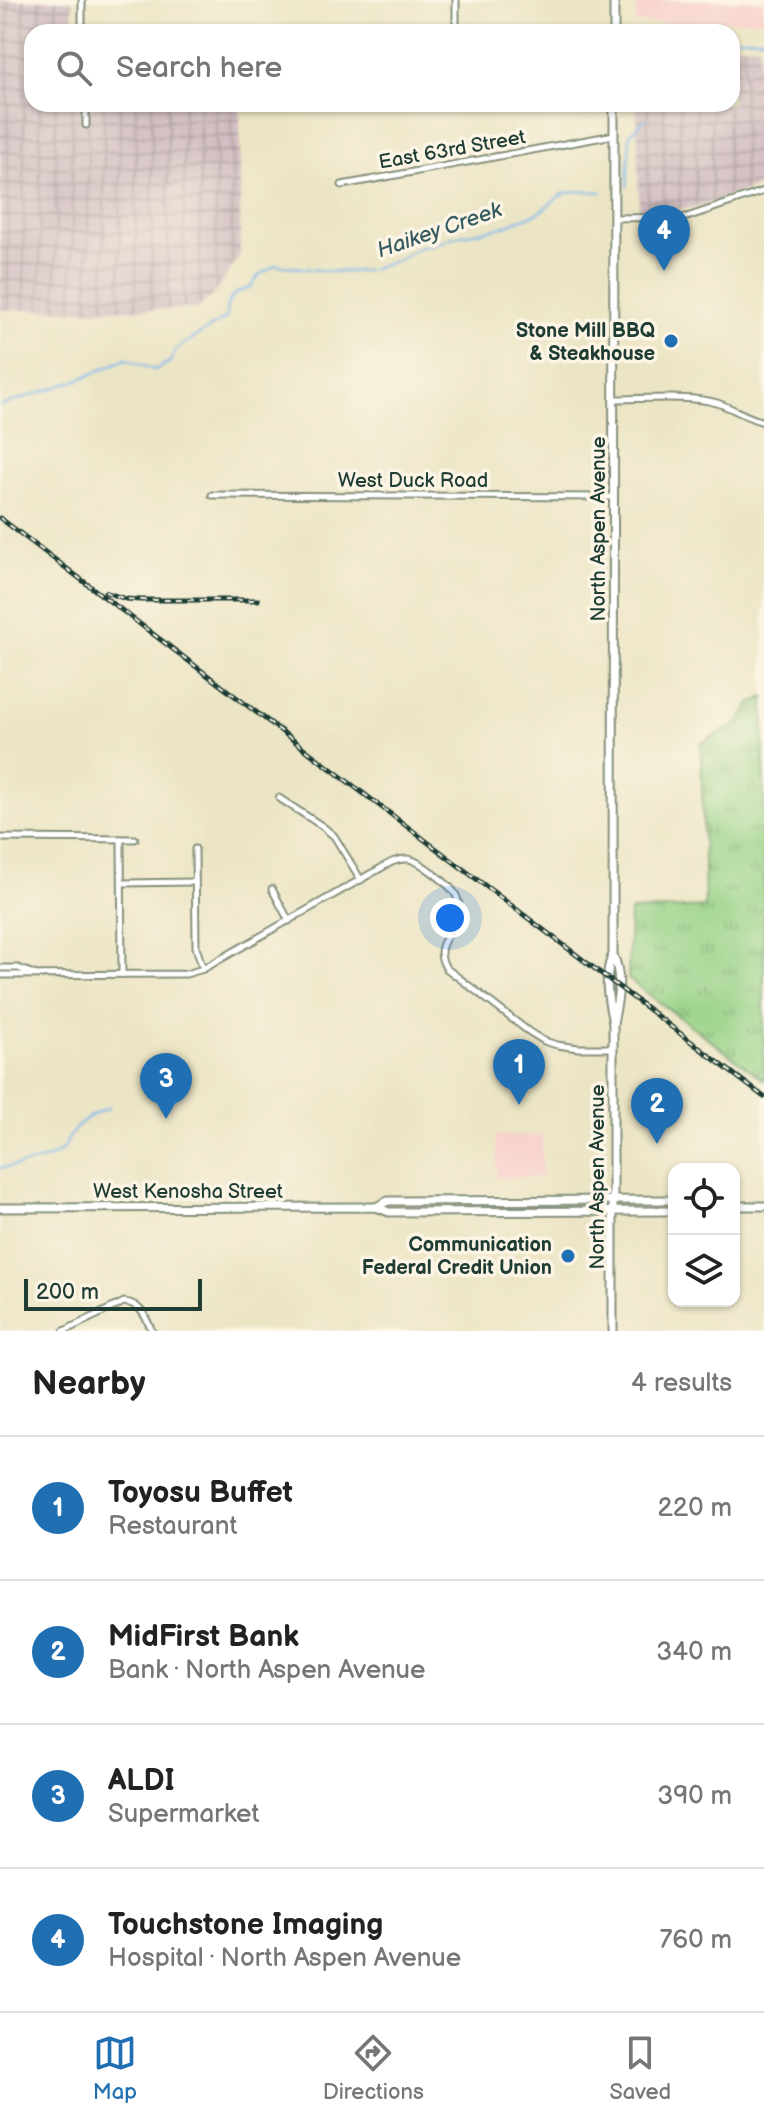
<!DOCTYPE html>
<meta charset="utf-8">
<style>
:root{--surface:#fff;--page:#f2f2f2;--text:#222;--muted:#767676;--line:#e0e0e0;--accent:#1f6fb2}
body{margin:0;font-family:"Balsamiq Sans",sans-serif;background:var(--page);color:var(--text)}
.controls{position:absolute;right:24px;bottom:24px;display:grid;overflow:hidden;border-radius:16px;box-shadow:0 2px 6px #0004}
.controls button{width:72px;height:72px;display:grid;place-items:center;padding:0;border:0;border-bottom:2px solid var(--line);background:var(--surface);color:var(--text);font:40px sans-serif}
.scale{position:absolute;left:24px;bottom:20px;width:178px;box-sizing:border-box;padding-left:8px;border:4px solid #1f3d34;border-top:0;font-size:22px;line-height:28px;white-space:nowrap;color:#1f3d34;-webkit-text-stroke:6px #fcf5e5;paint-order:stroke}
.you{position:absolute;left:450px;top:918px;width:28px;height:28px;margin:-20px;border:6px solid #fff;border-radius:50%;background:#1a73e8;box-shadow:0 0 0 12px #1a73e833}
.badge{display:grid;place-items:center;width:52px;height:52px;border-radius:50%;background:var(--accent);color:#fff;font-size:26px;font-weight:700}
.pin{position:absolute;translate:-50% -66px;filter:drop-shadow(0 2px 4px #0008)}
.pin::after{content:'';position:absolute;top:42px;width:28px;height:24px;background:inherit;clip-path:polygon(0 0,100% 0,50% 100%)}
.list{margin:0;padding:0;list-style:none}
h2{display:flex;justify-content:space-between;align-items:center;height:104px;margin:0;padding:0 32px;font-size:34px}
h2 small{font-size:26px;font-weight:400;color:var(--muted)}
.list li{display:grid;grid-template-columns:52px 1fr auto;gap:24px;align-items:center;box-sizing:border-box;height:144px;padding:0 32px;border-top:2px solid var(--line)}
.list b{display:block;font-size:30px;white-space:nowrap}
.list p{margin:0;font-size:26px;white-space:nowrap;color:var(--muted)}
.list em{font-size:26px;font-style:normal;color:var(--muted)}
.icon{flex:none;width:44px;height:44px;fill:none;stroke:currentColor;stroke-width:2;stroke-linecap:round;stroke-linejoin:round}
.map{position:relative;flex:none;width:764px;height:1331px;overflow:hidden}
.search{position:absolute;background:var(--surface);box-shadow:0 2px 6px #0004;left:24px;right:24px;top:24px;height:88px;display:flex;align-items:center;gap:20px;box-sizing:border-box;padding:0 28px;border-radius:24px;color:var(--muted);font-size:30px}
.sheet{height:680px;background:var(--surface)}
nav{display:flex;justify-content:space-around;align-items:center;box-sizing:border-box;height:112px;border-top:2px solid var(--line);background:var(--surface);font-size:22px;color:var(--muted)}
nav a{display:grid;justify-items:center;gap:4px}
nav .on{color:var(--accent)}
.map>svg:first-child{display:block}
.built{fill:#f7d0cb}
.industrial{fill:url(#industrial-grid)}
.grass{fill:url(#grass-tufts);stroke:#5a885d;stroke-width:2}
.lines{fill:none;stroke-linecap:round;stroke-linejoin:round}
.stream{stroke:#79b8ed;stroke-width:2}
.street-casing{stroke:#86917c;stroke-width:9}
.primary-casing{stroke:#86917c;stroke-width:11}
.street{stroke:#fff;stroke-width:5}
.primary{stroke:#fff;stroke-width:7}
.rail-casing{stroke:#1f3d34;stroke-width:5}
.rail{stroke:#fcf5e5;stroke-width:2;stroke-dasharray:6;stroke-linecap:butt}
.poi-dot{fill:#1f6fb2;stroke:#fcf5e5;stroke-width:3}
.labels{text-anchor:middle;stroke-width:7;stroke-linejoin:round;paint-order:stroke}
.street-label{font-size:20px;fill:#1f3d34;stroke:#fcf5e5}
.poi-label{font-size:20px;font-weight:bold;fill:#1f3d34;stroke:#fcf5e5;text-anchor:end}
.water-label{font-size:22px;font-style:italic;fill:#365c62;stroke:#fcf5e5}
</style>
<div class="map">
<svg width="764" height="1331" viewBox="0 0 764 1331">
<defs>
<pattern id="industrial-grid" width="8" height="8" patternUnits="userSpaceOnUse" patternTransform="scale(2)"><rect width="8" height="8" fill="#d2bec2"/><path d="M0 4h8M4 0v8" fill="none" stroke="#aa9c9e"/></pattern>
<pattern id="grass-tufts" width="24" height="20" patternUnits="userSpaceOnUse" patternTransform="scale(2)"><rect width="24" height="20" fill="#96d286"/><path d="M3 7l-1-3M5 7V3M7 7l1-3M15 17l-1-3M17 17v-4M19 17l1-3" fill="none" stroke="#7aac6e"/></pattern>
</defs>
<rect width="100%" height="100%" fill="#fcf5e5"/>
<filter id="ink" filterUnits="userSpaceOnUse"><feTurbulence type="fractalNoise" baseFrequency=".0125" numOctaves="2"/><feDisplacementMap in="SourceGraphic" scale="16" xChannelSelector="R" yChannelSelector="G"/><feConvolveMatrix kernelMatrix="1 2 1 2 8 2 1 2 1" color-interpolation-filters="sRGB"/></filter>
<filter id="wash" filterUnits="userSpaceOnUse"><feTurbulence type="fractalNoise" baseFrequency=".006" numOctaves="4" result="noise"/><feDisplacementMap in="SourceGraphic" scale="32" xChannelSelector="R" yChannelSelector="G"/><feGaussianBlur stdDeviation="1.8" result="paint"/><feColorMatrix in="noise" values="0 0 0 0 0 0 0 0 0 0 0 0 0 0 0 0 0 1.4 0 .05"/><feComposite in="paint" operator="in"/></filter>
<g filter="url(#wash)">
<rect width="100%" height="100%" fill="#ece5c5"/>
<!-- built -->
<g class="built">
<path d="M636 0H764V20L636 23Z"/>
<path d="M496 1135 542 1136V1177L497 1178Z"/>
</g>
<!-- industrial -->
<g class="industrial">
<path d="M0 0H72V32H32V104H240V255L215 293 197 309 0 310Z"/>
<path d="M732 45H759V186L700 207 639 211 637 104H732Z"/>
</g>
<!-- grass -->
<path class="grass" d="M764 697V1080L628 979 630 911 705 907 701 743 739 723 749 705Z"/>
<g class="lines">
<!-- stream -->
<g class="stream">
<path d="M732 38H764"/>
<path d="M627 187 630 134 647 118"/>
<path d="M0 406 78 380 126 359 155 370 170 362 177 348 226 318 227 305 234 294 251 287 259 275 276 265 336 272 365 271 398 260 418 248 437 244 453 237 502 227 538 213 560 196 566 193 580 191 602 192"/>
<path d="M0 1168C17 1166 49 1162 62 1150 66 1146 68 1138 72 1133 81 1120 94 1113 109 1108"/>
</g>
</g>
</g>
<g filter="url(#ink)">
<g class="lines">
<defs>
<g id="street">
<path d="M456 0V32"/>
<path d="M82 32V0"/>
<path d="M86 104V125"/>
<path d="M342 185 614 135"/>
<path d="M614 218 687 217 764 191"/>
<path d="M614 399C642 399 692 395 717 403 733 408 747 418 764 422"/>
<path d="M212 495 614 497"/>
<path d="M279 798 322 826 334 836 361 880"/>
<path d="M0 838 135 839"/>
<path d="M121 839 122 974"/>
<path d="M195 849 196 947 203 969"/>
<path d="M122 883 195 882"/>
<path d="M272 889 289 921"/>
<path d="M0 968H18L34 974"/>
<path d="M0 975 186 974 203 969 372 873C384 867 394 858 408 859 419 860 446 882 454 892 458 897 459 904 459 910 458 934 430 941 446 968L528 1031 544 1041 557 1045 578 1048H613"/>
<path d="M64 1331 124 1302C141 1303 146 1318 152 1331"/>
</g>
<g id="primary">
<path d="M614 0V32"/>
<path d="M613 1023C608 1000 603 976 613 954L614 104"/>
<path d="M734 1206H764"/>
<path d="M376 1207 388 1201 674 1200"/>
<path d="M0 1208 376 1207 389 1212 674 1211"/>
<path d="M613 1331V1023C618 1000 623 976 613 955"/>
</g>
</defs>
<!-- street casing -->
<use href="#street" class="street-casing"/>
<!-- primary casing -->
<use href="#primary" class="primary-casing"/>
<!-- street -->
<use href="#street" class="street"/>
<!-- primary -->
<use href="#primary" class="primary"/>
<defs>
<g id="rail">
<path d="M0 518 764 1097"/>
<path d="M105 592 126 599 141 600H258"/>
</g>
</defs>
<!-- rail casing -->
<use href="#rail" class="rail-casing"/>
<!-- rail -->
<use href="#rail" class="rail"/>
</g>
</g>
<!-- markers -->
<g class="poi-dot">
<circle cx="671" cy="341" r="8"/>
<circle cx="568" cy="1256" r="8"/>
</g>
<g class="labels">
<!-- street labels -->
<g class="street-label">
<text transform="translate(452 149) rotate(-10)" y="7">East 63rd Street</text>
<text x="413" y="487">West Duck Road</text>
<text transform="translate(598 529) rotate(-90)" y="7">North Aspen Avenue</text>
<text transform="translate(597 1177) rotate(-90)" y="7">North Aspen Avenue</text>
<text x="188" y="1198">West Kenosha Street</text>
</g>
<!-- poi labels -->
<g class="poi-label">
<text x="655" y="337">Stone Mill BBQ<tspan x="655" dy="23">&amp; Steakhouse</tspan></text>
<text x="552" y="1251">Communication<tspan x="552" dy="23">Federal Credit Union</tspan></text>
</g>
<!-- water labels -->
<g class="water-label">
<text transform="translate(439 229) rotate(-19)" y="8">Haikey Creek</text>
</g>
</g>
</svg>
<div class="controls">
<button><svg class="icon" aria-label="locate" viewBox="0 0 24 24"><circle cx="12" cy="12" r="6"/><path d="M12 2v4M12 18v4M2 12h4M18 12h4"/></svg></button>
<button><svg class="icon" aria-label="layers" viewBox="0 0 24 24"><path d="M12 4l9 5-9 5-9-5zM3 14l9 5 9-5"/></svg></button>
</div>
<div class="scale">200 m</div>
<div class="you"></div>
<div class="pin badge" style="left:519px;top:1105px">1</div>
<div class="pin badge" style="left:657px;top:1144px">2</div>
<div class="pin badge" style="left:166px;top:1119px">3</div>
<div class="pin badge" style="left:664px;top:271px">4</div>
<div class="search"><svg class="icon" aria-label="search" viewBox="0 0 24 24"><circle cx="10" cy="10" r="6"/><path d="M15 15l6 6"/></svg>Search here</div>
</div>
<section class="sheet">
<h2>Nearby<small>4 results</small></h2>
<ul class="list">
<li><span class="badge">1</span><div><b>Toyosu Buffet</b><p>Restaurant</p></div><em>220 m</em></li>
<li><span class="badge">2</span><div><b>MidFirst Bank</b><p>Bank · North Aspen Avenue</p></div><em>340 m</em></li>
<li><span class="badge">3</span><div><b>ALDI</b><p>Supermarket</p></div><em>390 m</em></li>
<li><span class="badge">4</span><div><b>Touchstone Imaging</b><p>Hospital · North Aspen Avenue</p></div><em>760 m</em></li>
</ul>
</section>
<nav>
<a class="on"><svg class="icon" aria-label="map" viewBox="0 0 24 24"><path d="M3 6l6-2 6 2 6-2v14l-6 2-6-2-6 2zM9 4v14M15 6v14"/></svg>Map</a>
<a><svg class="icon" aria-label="directions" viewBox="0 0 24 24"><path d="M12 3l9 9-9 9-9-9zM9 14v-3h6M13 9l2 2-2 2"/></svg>Directions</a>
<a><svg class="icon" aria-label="saved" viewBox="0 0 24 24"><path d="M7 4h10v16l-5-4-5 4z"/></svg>Saved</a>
</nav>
